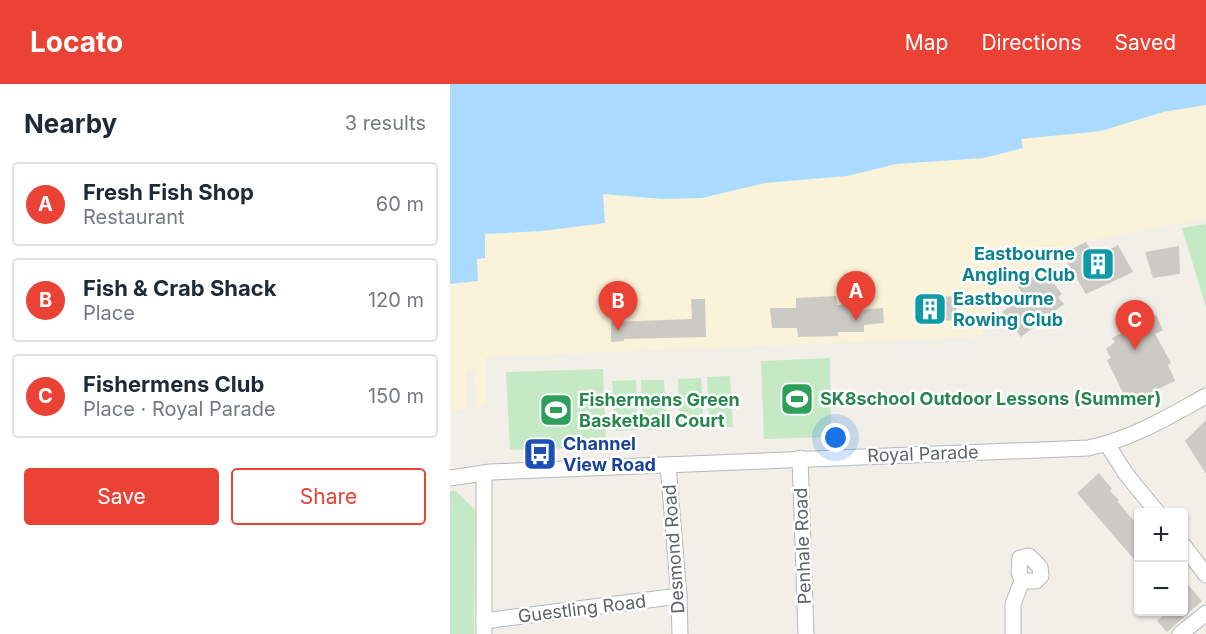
<!DOCTYPE html>
<meta charset="utf-8">
<style>
:root{--surface:#fff;--page:#f2f2f3;--text:#1f2937;--muted:#747a83;--line:#e0e1e3;--accent:#ea4335}
body{margin:0;font-family:Inter,sans-serif;background:var(--page);color:var(--text)}
.controls{position:absolute;right:18px;bottom:18px;display:grid;overflow:hidden;border-radius:6px;box-shadow:0 2px 4px #0004}
.controls button{width:54px;height:54px;display:grid;place-items:center;padding:0;border:0;border-bottom:2px solid var(--line);background:var(--surface);color:var(--text);font:30px sans-serif}
.you{position:absolute;left:386px;top:354px;width:21px;height:21px;margin:-15px;border:4px solid #fff;border-radius:50%;background:#1a73e8;box-shadow:0 0 0 9px #1a73e833}
.badge{display:grid;place-items:center;width:39px;height:39px;border-radius:50%;background:var(--accent);color:#fff;font-size:20px;font-weight:700}
.pin{position:absolute;translate:-50% -50px;filter:drop-shadow(0 2px 3px #0008)}
.pin::after{content:'';position:absolute;top:32px;width:21px;height:18px;background:inherit;clip-path:polygon(0 0,100% 0,50% 100%)}
.list{margin:0;padding:0;list-style:none}
h2{display:flex;justify-content:space-between;align-items:center;height:78px;margin:0;padding:0 24px;font-size:26px}
h2 small{font-size:20px;font-weight:400;color:var(--muted)}
.list li{display:grid;grid-template-columns:39px 1fr auto;gap:18px;align-items:center;box-sizing:border-box;height:84px;margin:0 12px 12px;padding:0 12px;border:2px solid var(--line);border-radius:6px}
.list b{display:block;font-size:22px;white-space:nowrap}
.list p{margin:0;font-size:20px;white-space:nowrap;color:var(--muted)}
.list em{font-size:20px;font-style:normal;color:var(--muted)}
.actions{display:flex;gap:12px;padding:18px 24px}
.actions a{flex:1;padding:14px 0;border:2px solid var(--accent);border-radius:6px;text-align:center;font-size:21px;color:var(--accent)}
.actions .main{background:var(--accent);color:#fff}
.map{position:relative;flex:none;width:756px;height:550px;overflow:hidden}
header{display:flex;align-items:center;gap:36px;box-sizing:border-box;height:84px;padding:0 30px;background:var(--accent);color:#fff}
header strong{font-size:28px}
nav{display:flex;gap:33px;margin-inline-start:auto;font-size:21px}
main{display:flex}
aside{flex:1;background:var(--surface)}
.map>svg:first-child{display:block}
.green{fill:#c5e8c5}
.sand{fill:#fbf3d9}
.water{fill:#aadaff}
.building{fill:#cccac5}
.lines{fill:none;stroke-linecap:round;stroke-linejoin:round}
.minor-casing{stroke:#b5b8bc;stroke-width:17}
.minor{stroke:#fff;stroke-width:15}
.labels{text-anchor:middle;stroke-width:5;stroke-linejoin:round;paint-order:stroke}
.culture-label{font-size:18px;font-weight:bold;fill:#0d838f;stroke:#fff;text-anchor:end}
.leisure-label{font-size:18px;font-weight:bold;fill:#27864d;stroke:#fff;text-anchor:start}
.transit-label{font-size:18px;font-weight:bold;fill:#164399;stroke:#fff;text-anchor:start}
.street-label{font-size:18px;fill:#5f6368;stroke:#fff}
</style>
<header>
<strong>Locato</strong>
<nav><a>Map</a><a>Directions</a><a>Saved</a></nav>
</header>
<main>
<aside>
<h2>Nearby<small>3 results</small></h2>
<ul class="list">
<li><span class="badge">A</span><div><b>Fresh Fish Shop</b><p>Restaurant</p></div><em>60 m</em></li>
<li><span class="badge">B</span><div><b>Fish &amp; Crab Shack</b><p>Place</p></div><em>120 m</em></li>
<li><span class="badge">C</span><div><b>Fishermens Club</b><p>Place · Royal Parade</p></div><em>150 m</em></li>
</ul>
<div class="actions"><a class="main">Save</a><a>Share</a></div>
</aside>
<div class="map">
<svg width="756" height="550" viewBox="0 0 756 550">
<rect width="100%" height="100%" fill="#f1efe8"/>
<!-- green -->
<g class="green">
<path d="M756 140V223L732 144Z"/>
<path d="M380 274 381 353 314 355 311 277Z"/>
<path d="M153 285 156 363 60 366 56 288Z"/>
<path d="M280 292 283 343H259L257 293Z"/>
<path d="M251 294 254 344H230L228 295Z"/>
<path d="M186 296 188 346 165 347 162 297Z"/>
<path d="M191 296H214L217 346H193Z"/>
<path d="M0 407H6L25 426 24 550H0Z"/>
</g>
<!-- sand -->
<path class="sand" d="M756 0V134L619 161 593 175 570 193 546 223 531 253 35 273 37 322 27 323 24 287H16L17 325 0 327V109Z"/>
<!-- water -->
<path class="water" d="M0 0H756V21L713 28 651 47 571 55 573 64 534 74 446 80 397 92 315 99 252 114 212 115 153 110 155 139 92 147 35 150V174L27 175 28 197 0 200Z"/>
<!-- building -->
<g class="building">
<path d="M636 158 645 173 668 161 683 188 636 210 612 170Z"/>
<path d="M729 162 730 190 703 194 695 168Z"/>
<path d="M589 188 598 200 602 197 612 210 608 213 614 220 571 253 552 228 574 211 568 203Z"/>
<path d="M386 212 387 221H410V226L433 224 434 239 414 241V248H388V252L348 253 347 244H322L320 224H346V214Z"/>
<path d="M506 212 507 236 473 238 471 214Z"/>
<path d="M241 215H255L256 253 174 255V257L161 258V238L242 235Z"/>
<path d="M706 231 713 246 705 250 721 279 718 281 725 297 693 312 692 310 683 315 680 310 674 311 657 276 661 274 656 265 665 258 662 254Z"/>
<path d="M756 336V390L735 357Z"/>
<path d="M649 389 662 405 660 407 669 416 667 417 688 442V480L627 409Z"/>
<path d="M734 496 752 517 717 548 707 537 717 528H734Z"/>
</g>
<g class="lines">
<defs>
<g id="minor">
<path d="M657 360 676 390 707 428"/>
<path d="M350 374 356 550"/>
<path d="M218 381 229 512 230 550"/>
<path d="M34 390V550"/>
<path d="M0 394 40 388 638 364C682 355 718 333 756 312"/>
<path d="M734 462 756 491"/>
<path d="M34 537 229 512"/>
<path d="M563 550V520L572 497 569 488 570 474 579 472 590 483 591 492 586 497H572"/>
<path d="M730 550 756 529"/>
</g>
</defs>
<!-- minor casing -->
<use href="#minor" class="minor-casing"/>
<!-- minor -->
<use href="#minor" class="minor"/>
</g>
<!-- icons -->
<defs>
<symbol id="building-square" viewBox="-11 -11 22 22"><rect x="-9" y="-9" width="18" height="18" rx="4" fill="#0f9aa8" stroke="#fff"/><path d="M-4-6H4V6H1V3H-1V6H-4ZM-2.5-4.3h1.7v1.8h-1.7ZM.8-4.3h1.7v1.8H.8ZM-2.5-1h1.7V.8h-1.7ZM.8-1h1.7V.8H.8Z" fill="#fff"/></symbol>
<symbol id="stadium-square" viewBox="-11 -11 22 22"><rect x="-9" y="-9" width="18" height="18" rx="4" fill="#2e9e5b" stroke="#fff"/><path d="M0-5a6.5 5 0 1 0 0 10a6.5 5 0 1 0 0-10ZM-3.5-1.8h7v3.6h-7Z" fill="#fff"/></symbol>
<symbol id="bus-square" viewBox="-11 -11 22 22"><rect x="-9" y="-9" width="18" height="18" rx="4" fill="#1a4fb4" stroke="#fff"/><path d="M-5-6H5V4H4V6H2V4H-2V6H-4V4H-5ZM-3.5-4V0h7V-4ZM-3.5 1.2v1.5H-2V1.2ZM2 1.2v1.5H3.5V1.2Z" fill="#fff"/></symbol>
</defs>
<g fill-rule="evenodd">
<use href="#building-square" x="629" y="161" width="38" height="38"/>
<use href="#building-square" x="461" y="206" width="38" height="38"/>
<use href="#stadium-square" x="328" y="296" width="38" height="38"/>
<use href="#stadium-square" x="87" y="307" width="38" height="38"/>
<use href="#bus-square" x="71" y="351" width="38" height="38"/>
</g>
<g class="labels">
<!-- culture labels -->
<g class="culture-label">
<text x="625" y="176">Eastbourne<tspan x="625" dy="21">Angling Club</tspan></text>
<text x="503" y="221" text-anchor="start">Eastbourne<tspan x="503" dy="21">Rowing Club</tspan></text>
</g>
<!-- leisure labels -->
<g class="leisure-label">
<text x="370" y="321">SK8school Outdoor Lessons (Summer)</text>
<text x="129" y="322">Fishermens Green<tspan x="129" dy="21">Basketball Court</tspan></text>
</g>
<!-- transit labels -->
<g class="transit-label">
<text x="113" y="366">Channel<tspan x="113" dy="21">View Road</tspan></text>
</g>
<!-- street labels -->
<g class="street-label">
<text transform="translate(473 370) rotate(-2)" y="6">Royal Parade</text>
<text transform="translate(353 462) rotate(-92)" y="6">Penhale Road</text>
<text transform="translate(224 465) rotate(-94)" y="6">Desmond Road</text>
<text transform="translate(132 525) rotate(-7)" y="6">Guestling Road</text>
</g>
</g>
</svg>
<div class="controls">
<button>+</button>
<button>−</button>
</div>
<div class="you"></div>
<div class="pin badge" style="left:406px;top:237px">A</div>
<div class="pin badge" style="left:168px;top:247px">B</div>
<div class="pin badge" style="left:685px;top:266px">C</div>
</div>
</main>
